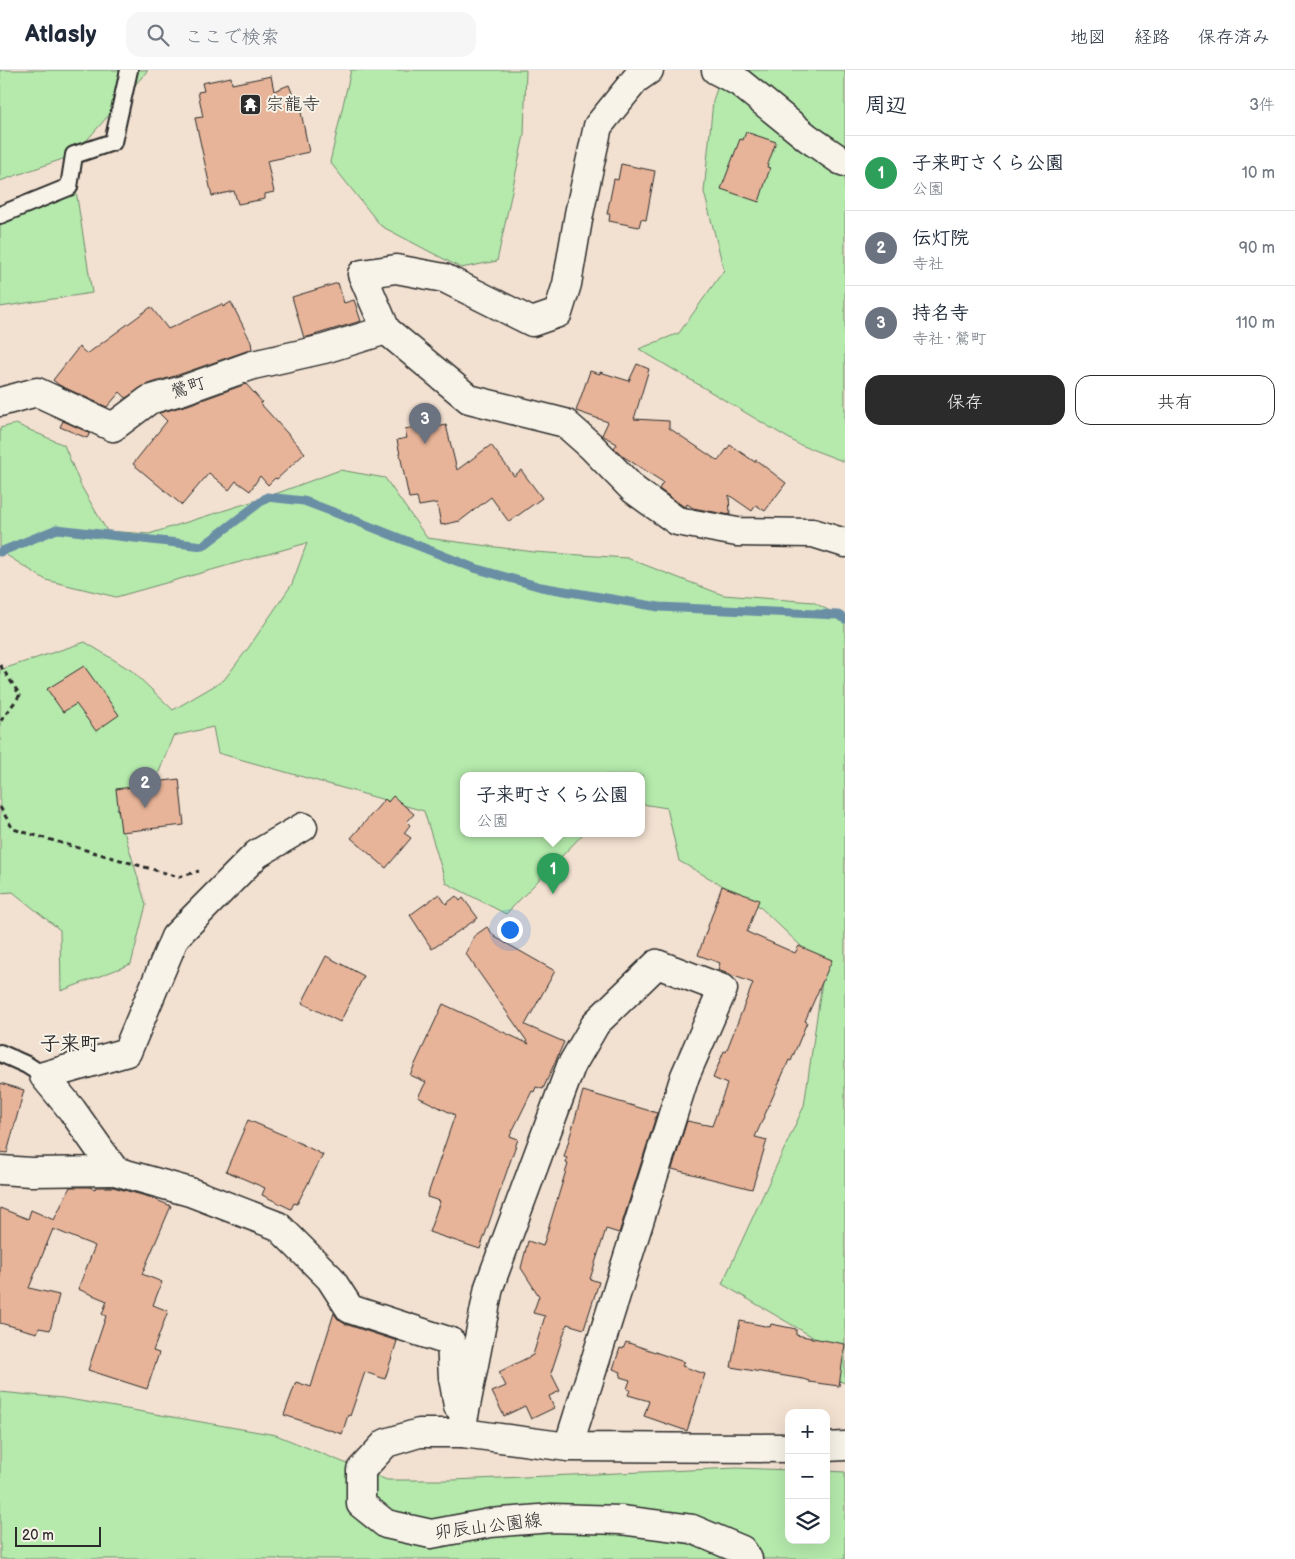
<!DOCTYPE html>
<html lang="ja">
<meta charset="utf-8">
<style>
:root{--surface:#fff;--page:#f6f6f7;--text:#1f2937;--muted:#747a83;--line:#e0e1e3;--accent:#2b2b2b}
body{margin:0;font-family:"Balsamiq Sans","Klee One",sans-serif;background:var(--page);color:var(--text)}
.controls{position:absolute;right:15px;bottom:15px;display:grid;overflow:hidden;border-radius:10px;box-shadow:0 5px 20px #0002}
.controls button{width:45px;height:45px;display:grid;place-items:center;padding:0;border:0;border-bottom:1px solid var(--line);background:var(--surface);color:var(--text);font:25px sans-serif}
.scale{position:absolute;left:15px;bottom:12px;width:86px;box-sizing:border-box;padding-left:5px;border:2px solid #2b2b2b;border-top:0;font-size:14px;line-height:18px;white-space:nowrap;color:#2b2b2b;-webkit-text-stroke:4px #f7f3e8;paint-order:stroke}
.you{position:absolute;left:509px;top:859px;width:18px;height:18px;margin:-12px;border:4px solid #fff;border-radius:50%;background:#1a73e8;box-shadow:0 0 0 8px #1a73e833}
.badge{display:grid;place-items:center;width:32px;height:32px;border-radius:50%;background:var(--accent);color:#fff;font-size:16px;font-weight:700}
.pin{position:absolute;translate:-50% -41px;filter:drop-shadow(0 1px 2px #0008)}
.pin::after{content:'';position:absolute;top:26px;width:18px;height:15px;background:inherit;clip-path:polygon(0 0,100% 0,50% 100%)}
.popup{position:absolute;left:460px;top:702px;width:185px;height:65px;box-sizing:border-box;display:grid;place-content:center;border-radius:10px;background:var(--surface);filter:drop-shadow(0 1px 4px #0005);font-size:16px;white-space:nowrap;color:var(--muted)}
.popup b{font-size:19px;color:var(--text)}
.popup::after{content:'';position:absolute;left:50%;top:100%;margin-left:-10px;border:10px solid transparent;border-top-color:var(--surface)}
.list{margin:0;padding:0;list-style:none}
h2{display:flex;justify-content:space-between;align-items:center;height:65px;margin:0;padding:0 20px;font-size:21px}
h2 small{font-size:16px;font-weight:400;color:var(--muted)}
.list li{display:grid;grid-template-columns:32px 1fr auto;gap:15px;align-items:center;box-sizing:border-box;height:75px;padding:0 20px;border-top:1px solid var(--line)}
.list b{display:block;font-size:19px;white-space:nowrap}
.list p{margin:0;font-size:16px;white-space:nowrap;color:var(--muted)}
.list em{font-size:16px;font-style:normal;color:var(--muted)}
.actions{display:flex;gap:10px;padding:15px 20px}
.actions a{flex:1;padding:11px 0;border:1px solid var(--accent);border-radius:15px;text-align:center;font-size:18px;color:var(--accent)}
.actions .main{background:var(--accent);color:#fff}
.icon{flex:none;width:28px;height:28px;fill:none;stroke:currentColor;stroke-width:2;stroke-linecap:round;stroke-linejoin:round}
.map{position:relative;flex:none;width:845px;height:1489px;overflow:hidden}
header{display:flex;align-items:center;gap:30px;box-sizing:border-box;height:70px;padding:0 25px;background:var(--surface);border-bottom:1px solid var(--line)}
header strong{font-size:24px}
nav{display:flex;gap:28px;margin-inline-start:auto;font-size:18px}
.search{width:350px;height:45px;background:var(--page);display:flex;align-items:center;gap:12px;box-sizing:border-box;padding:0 18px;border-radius:15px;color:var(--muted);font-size:19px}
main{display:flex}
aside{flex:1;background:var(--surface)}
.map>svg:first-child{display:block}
.green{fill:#b5eaac;stroke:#708a6c}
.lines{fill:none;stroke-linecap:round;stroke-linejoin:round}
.stream{stroke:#6b8fa5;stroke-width:9}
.building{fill:#e7b499;stroke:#2b2b2b}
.lane-casing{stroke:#2b2b2b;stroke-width:20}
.street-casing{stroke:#2b2b2b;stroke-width:31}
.secondary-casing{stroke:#2b2b2b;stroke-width:31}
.path{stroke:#2b2b2b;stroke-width:3;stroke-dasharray:5 4;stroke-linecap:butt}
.lane{stroke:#f7f3e8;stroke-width:16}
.street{stroke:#f7f3e8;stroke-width:28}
.secondary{stroke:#f7f3e8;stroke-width:28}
.labels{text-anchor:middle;stroke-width:4;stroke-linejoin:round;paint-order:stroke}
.poi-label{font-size:18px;fill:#2b2b2b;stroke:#f7f3e8;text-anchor:start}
.street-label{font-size:18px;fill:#2b2b2b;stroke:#f7f3e8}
.quarter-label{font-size:20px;font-weight:bold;fill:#2b2b2b;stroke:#f7f3e8}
</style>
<header>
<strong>Atlasly</strong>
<div class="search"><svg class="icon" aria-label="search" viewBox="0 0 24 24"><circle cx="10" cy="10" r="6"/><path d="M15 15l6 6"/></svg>ここで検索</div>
<nav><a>地図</a><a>経路</a><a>保存済み</a></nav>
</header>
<main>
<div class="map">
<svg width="845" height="1489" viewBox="0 0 845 1489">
<rect width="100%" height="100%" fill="#f2e0d0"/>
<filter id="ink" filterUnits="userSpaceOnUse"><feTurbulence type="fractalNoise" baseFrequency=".02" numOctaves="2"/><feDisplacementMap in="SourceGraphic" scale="10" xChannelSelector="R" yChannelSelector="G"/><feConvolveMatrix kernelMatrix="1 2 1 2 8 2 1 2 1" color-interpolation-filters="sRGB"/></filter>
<g filter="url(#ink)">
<!-- green -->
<g class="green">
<path d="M0 0H148L74 85 0 111Z"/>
<path d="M351 0H526L524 65 497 191 461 198 381 156 330 92Z"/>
<path d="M723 0H845V392L798 374 639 279 679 263 724 200 704 122 713 31Z"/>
<path d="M75 114 92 223 0 237V152Z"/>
<path d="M16 354 64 375 81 416 107 461 149 464 267 427 340 400 385 408 427 468 534 482 627 488 723 525 813 532 845 549V1313L831 1308 818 1270 722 1214 804 1036 824 898 759 836 679 791 667 738 642 734V705H464V763H584L506 844 446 813 424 741 218 683 213 657 173 666 145 738H117L146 835 131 894 61 921 60 860 13 822 0 823V600L85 572 132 601 173 640 224 610 249 577 292 514 307 473 116 527 46 510 0 481V358Z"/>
<path d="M0 1322 63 1328 276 1365 387 1410H453L737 1398 789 1400V1470H826V1401L845 1402V1489H0Z"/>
</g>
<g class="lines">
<!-- stream -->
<path class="stream" d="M0 482 57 459 203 476 267 427 304 431 349 448 474 498 541 517 659 537 838 545 845 549"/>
</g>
<!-- building -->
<g class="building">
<path d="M271 6 274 21 289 15 296 33 299 32 309 82 267 91 274 122 265 124V129L238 134 234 121 212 126 195 48 203 47 198 22 204 21 202 13 231 7 232 14Z"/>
<path d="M746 62 776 72 767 97 770 98 759 132 721 119 740 69 743 70Z"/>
<path d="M621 94 655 101 646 150 641 149 639 157 609 151 610 144H607L614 109 618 110Z"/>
<path d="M338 213 344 233 354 230 361 251 304 268 292 227Z"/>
<path d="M231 232 251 272 252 279 178 305 145 315 126 328 120 322 107 337 59 315 53 310 79 277 87 284 151 237 168 259 222 234 223 237Z"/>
<path d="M637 294 649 299 634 349 669 351V358L718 391 730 375 755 392 756 390 786 413 765 441 756 435 752 441 729 425 730 445 693 438 687 434 686 437 683 436 659 419 663 412 624 387 614 378 617 374 602 365 608 352 576 341 590 301 600 304V302L629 311Z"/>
<path d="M246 314 262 332 260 333 305 383 277 409 275 408 268 415 260 406 250 421 236 411 229 420 209 403 182 435 133 394 167 351 159 343 188 335Z"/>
<path d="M63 351 90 363 87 368 60 357Z"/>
<path d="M435 353 437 357 446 355 457 400 491 375 514 406 521 400 542 428 509 452 491 427 460 451 441 455 437 433 419 436 417 427 409 428 397 370 407 368 405 359Z"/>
<path d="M84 596 119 645 96 661 76 634 63 642 47 619Z"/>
<path d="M179 709 184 755 121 762 116 719 141 716 140 714Z"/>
<path d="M393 726 414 744 407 752 410 755 404 763 411 768 386 798 351 768 385 729 388 732Z"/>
<path d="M722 816 759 830 747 862 795 883 799 876 832 890 805 951 807 952 791 991 789 990 755 1067 767 1070 752 1119 672 1099 687 1051 712 1056 727 1014 713 1008 724 981 726 982 753 913 718 900 720 893 698 885Z"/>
<path d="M439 824 446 834 456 826 460 831 463 828 478 848 432 879 410 845Z"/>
<path d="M487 857 495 867 555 901 525 955 564 972 543 1019 536 1017 534 1022 532 1021 510 1066 518 1069 480 1179 429 1162 440 1131 427 1127 455 1045 418 1027 426 1012 410 1005 443 934 529 974 466 884 474 866Z"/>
<path d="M326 886 364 906 340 952 302 933Z"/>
<path d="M0 1013 24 1020 7 1083 0 1082Z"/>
<path d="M583 1021 657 1043 619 1163 606 1159 590 1209 599 1212 584 1259 567 1254 551 1303 560 1321 549 1326 554 1338 531 1349 525 1336 504 1346 492 1322 506 1316 499 1302 533 1285 545 1246 533 1243 539 1226 521 1198 528 1171 543 1176 568 1094 566 1093 567 1088 564 1087Z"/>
<path d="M248 1050 288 1067 323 1085 297 1134 294 1133 291 1139 262 1125 265 1118 226 1101Z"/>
<path d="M70 1117H89L95 1119 96 1117H113L149 1127 171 1136 142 1204 162 1212 153 1235 168 1241 153 1281 159 1283 147 1319 88 1300 106 1246 102 1244 107 1231 78 1219 95 1176 53 1159 29 1218 59 1225 50 1260 39 1258 37 1263 0 1253V1138L28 1149 31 1140 54 1150Z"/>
<path d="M334 1243 337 1248 345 1254 397 1271 385 1309 365 1302 350 1346 348 1345 342 1364 284 1345 296 1312 311 1317Z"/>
<path d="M740 1251 770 1257 771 1254 796 1259V1265L845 1274 839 1316 809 1312V1311L803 1309 731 1297Z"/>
<path d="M626 1272 684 1292 682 1296 705 1304 687 1361 644 1346 649 1331 628 1325 630 1320 627 1319 630 1310 620 1307 621 1302 613 1299 620 1278 623 1279Z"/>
</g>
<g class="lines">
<defs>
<g id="lane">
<path d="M0 145 69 117 74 85 113 72 129 0"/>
<path d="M0 983 27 995 44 1006"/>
</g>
<g id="street">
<path d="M649 0 636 9 598 56 579 144 567 214 558 243 532 252 444 208 396 199 362 204 386 260 469 329 565 353 591 376 634 420 677 451 737 462 813 463 845 473"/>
<path d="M716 0 739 12 808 68 840 90 845 92"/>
<path d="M0 332 37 322 113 357 149 330 183 320 253 295 324 279 386 260"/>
<path d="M303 757 257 784 175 867 127 982 44 1006 72 1040 115 1101 190 1122 278 1156 330 1208 350 1239 451 1272 453 1307 458 1336"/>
<path d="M0 1100 31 1102 115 1101"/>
<path d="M463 1363 462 1356 489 1217 571 996 596 953 657 894 723 919 685 1006 568 1377"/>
</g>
<g id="secondary">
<path d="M826 1377 845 1376"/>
<path d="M748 1489 742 1480 692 1459 621 1450 552 1448 490 1453 431 1464 386 1454 361 1434V1400L386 1373 419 1363H463L568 1377 789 1378"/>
</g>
</defs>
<!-- lane casing -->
<use href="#lane" class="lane-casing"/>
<!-- street casing -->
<use href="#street" class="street-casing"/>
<!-- secondary casing -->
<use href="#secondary" class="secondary-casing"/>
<!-- path -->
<g class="path">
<path d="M0 595 20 625 0 652"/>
<path d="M0 737 13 759 179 807 199 801"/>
</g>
<!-- lane -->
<use href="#lane" class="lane"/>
<!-- street -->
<use href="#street" class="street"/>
<!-- secondary -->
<use href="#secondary" class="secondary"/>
</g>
</g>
<!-- icons -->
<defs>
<symbol id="temple-square" viewBox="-11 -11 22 22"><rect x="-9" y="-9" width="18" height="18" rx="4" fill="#2b2b2b" stroke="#f7f3e8"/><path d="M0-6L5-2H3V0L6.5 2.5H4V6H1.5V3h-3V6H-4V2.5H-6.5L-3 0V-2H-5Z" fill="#fff"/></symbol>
</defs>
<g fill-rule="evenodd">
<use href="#temple-square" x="238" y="22" width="25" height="25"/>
</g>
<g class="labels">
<!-- poi labels -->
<g class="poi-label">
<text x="266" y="40">宗龍寺</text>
</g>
<!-- street labels -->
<g class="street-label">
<text transform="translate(188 317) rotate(-19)" y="6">鶯町</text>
<text transform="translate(488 1456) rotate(-7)" y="6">卯辰山公園線</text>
</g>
<!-- quarter labels -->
<g class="quarter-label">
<text x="70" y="980">子来町</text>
</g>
</g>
</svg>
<div class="controls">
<button>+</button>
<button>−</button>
<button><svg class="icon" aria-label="layers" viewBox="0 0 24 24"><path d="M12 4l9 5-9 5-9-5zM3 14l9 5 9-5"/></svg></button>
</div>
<div class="scale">20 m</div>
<div class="you"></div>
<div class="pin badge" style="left:553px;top:824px;background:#2e9e5b">1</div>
<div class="popup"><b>子来町さくら公園</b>公園</div>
<div class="pin badge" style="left:145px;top:738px;background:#6b7280">2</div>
<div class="pin badge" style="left:425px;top:374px;background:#6b7280">3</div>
</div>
<aside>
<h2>周辺<small>3件</small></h2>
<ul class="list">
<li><span class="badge" style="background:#2e9e5b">1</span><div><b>子来町さくら公園</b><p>公園</p></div><em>10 m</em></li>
<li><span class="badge" style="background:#6b7280">2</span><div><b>伝灯院</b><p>寺社</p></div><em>90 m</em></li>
<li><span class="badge" style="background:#6b7280">3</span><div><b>持名寺</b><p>寺社 · 鶯町</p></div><em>110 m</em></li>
</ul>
<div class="actions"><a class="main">保存</a><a>共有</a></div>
</aside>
</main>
